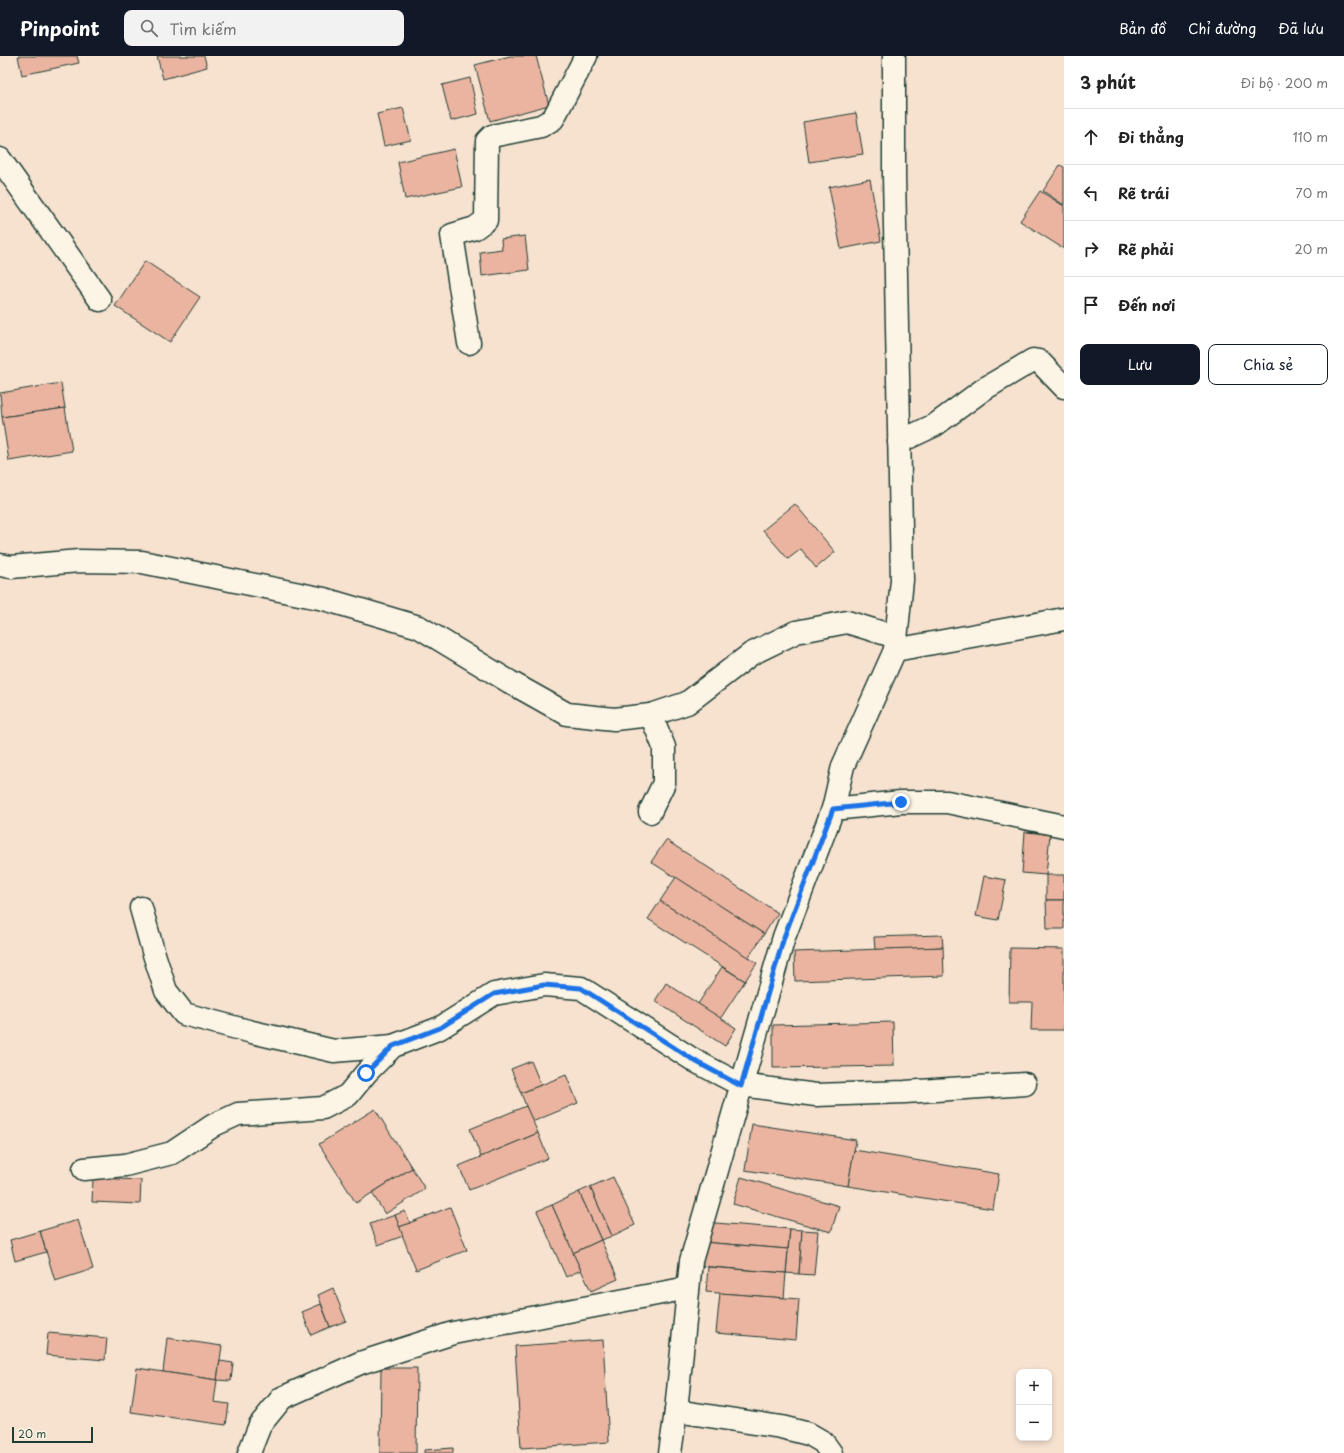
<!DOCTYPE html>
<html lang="vi">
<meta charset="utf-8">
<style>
:root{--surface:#fff;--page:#f2f2f2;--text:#222;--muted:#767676;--line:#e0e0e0;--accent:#111827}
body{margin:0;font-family:"Playpen Sans",sans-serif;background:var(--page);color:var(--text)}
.controls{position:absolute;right:12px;bottom:12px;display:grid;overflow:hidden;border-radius:8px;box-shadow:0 2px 6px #0003}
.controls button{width:36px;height:36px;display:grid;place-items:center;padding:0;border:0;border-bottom:1px solid var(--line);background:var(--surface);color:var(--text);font:20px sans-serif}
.scale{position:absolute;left:12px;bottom:10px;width:81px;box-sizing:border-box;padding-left:4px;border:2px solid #1f3d34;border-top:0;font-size:11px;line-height:14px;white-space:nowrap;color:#1f3d34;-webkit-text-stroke:3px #fcf5e5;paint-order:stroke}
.stop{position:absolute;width:12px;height:12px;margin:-9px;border:3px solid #1a73e8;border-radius:50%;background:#fff}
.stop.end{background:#1a73e8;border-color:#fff;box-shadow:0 1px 4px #0008}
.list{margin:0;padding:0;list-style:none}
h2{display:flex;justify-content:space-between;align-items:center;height:52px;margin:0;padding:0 16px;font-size:17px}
h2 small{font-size:13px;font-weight:400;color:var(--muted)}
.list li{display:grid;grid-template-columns:26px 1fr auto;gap:12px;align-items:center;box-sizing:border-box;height:56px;padding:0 16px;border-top:1px solid var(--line)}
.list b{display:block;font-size:15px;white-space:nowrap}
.list em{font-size:13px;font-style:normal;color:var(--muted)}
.actions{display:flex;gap:8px;padding:12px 16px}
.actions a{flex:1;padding:9px 0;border:1px solid var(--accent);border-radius:8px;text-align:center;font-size:14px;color:var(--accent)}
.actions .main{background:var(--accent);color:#fff}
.icon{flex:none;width:22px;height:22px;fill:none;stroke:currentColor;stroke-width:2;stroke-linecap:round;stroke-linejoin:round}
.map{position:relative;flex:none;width:1064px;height:1397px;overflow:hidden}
header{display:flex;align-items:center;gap:24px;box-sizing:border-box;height:56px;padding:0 20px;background:var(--accent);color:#fff}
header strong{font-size:19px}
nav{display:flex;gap:22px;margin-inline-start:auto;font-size:14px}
.search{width:280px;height:36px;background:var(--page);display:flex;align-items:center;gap:10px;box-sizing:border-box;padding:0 14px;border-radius:8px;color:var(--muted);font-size:15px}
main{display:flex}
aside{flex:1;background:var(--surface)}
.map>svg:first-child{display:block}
.building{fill:#ebb4a0;stroke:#1f3d34}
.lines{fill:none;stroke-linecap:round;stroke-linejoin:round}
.minor-casing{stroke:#1f3d34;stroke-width:25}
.minor{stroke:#fcf5e5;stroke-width:22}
.route{stroke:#1a73e8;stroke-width:5}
</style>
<header>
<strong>Pinpoint</strong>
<div class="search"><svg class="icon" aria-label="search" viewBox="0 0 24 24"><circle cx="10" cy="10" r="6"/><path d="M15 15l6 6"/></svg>Tìm kiếm</div>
<nav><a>Bản đồ</a><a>Chỉ đường</a><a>Đã lưu</a></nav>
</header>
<main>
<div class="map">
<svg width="1064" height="1397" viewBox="0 0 1064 1397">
<rect width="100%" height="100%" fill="#f7e2d0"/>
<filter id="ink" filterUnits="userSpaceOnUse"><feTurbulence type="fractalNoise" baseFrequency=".025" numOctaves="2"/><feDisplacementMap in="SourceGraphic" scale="8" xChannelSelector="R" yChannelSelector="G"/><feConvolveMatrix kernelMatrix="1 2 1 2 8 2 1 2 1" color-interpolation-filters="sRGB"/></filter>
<g filter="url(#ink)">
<!-- building -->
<g class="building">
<path d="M18 0H77L79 7 22 19Z"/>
<path d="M157 0H204L207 11 163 23Z"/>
<path d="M510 0H536L549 49 490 65 475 9Z"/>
<path d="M470 22 478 58 451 65 442 29Z"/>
<path d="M403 52 411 84 384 90 377 58Z"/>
<path d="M856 57 863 98 809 106 803 66Z"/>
<path d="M454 93 462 131 405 143 398 106Z"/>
<path d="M1060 109 1064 111V149L1043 135Z"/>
<path d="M870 123 881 185 841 193 829 131Z"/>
<path d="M1040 135 1064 150V193L1020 165Z"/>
<path d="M525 180 529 214 482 220 480 196 502 193 501 183Z"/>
<path d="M145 205 200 241 170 286 115 250Z"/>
<path d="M61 327 65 352 2 361 0 337Z"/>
<path d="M65 352 72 395 9 405 2 361Z"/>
<path d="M795 448 835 496 816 512 801 493 788 503 763 474Z"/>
<path d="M1025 776 1050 778 1046 819 1022 817Z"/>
<path d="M666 784 778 857 764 878 651 806Z"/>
<rect x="1046" y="819" width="18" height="25"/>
<path d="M984 820 1006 824 998 864 976 860Z"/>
<path d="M676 821 764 878 748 902 660 845Z"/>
<path d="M1046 844H1064V873H1047Z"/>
<path d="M660 845 757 907 745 925 648 863Z"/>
<path d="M942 879 943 891 875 894 874 881Z"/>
<path d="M943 891 944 920 795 925 794 896Z"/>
<path d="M1010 892 1064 893V974H1031L1032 946H1009Z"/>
<path d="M722 911 745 925 720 963 698 948Z"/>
<path d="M666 927 736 972 725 990 655 945Z"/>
<path d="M893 966 894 1010 773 1012V969Z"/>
<path d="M531 1005 541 1029 521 1037 511 1013Z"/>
<path d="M566 1019 578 1047 532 1066 521 1037Z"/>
<path d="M526 1050 538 1077 481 1101 470 1073Z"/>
<path d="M375 1053 412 1112 356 1147 319 1088Z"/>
<path d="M752 1068 856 1084 848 1130 745 1114Z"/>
<path d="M538 1077 548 1102 469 1134 459 1110Z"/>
<path d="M854 1094 999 1118 993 1153 848 1130Z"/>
<path d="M412 1112 425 1133 385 1158 372 1137Z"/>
<path d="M613 1121 635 1169 612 1180 590 1131Z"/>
<path d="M741 1121 839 1150 831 1176 733 1148Z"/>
<path d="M93 1122 141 1124 140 1148 92 1146Z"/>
<path d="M590 1131 612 1180 601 1184 579 1136Z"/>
<path d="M579 1136 601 1184 573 1197 552 1149Z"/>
<path d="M552 1149 581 1214 566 1221 537 1155Z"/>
<path d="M450 1151 467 1194 416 1214 399 1171Z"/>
<path d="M405 1155 410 1167 399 1171 395 1159Z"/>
<path d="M395 1159 403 1180 378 1189 370 1168Z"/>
<path d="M78 1164 93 1213 55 1225 40 1175Z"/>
<path d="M703 1166 790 1173 788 1193 702 1186Z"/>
<path d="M790 1173 802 1174 799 1218 786 1217Z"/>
<path d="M802 1174 818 1175 814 1219 799 1218Z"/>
<path d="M40 1175 46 1196 15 1205 10 1184Z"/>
<path d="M601 1184 618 1223 591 1235 573 1197Z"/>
<path d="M702 1186 788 1193 786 1217 699 1210Z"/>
<path d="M708 1211 786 1217 784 1242 706 1236Z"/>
<path d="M333 1232 346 1265 330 1271 318 1239Z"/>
<path d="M720 1237 799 1243 796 1284 716 1277Z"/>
<path d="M321 1248 330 1271 311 1279 302 1256Z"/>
<path d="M48 1277 107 1282 105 1304 46 1299Z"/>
<path d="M167 1282 222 1290 217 1324 163 1316Z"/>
<path d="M603 1284 609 1386 521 1392 515 1290Z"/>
<path d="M220 1305 233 1307 231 1325 217 1324Z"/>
<path d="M137 1312 217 1324 214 1346 229 1348 226 1369 131 1356Z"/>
<path d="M381 1312H417L416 1397H380Z"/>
<path d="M453 1392V1397H424V1394Z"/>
</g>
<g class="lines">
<defs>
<g id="minor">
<path d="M894 0V119L902 524 895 594 1064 563"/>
<path d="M0 103 100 244"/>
<path d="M469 287 452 179 475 172 486 164 487 85 492 80 541 70 553 63 586 0"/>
<path d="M899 386 935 369 984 333 1033 304 1039 305 1064 331"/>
<path d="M0 509 11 511 79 505 142 506 324 543 419 571 510 626 567 658 614 663 651 659 687 647 751 598 796 576 847 566 896 581"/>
<path d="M833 753 901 746H947L1064 770"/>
<path d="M650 756 664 727V691L651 659"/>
<path d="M141 852 153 895 166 935 184 958 252 976 334 995 393 990 440 972 494 938 544 929 581 932 695 1005 741 1029 816 1039 905 1036 1025 1028"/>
<path d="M84 1113 125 1109 172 1097 214 1069 238 1058 323 1052 348 1039 366 1017 393 990"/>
<path d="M676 1355 781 1371 809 1378 823 1386 831 1397"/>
<path d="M249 1397 260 1369 282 1342 360 1307 453 1277 688 1232"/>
<path d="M670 1397 676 1355 691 1205 784 881 833 753 843 710 895 594"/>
</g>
</defs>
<!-- minor casing -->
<use href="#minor" class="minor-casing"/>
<!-- minor -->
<use href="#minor" class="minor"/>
</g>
</g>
<g class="lines" filter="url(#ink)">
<!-- route -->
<path class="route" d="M366 1017 393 990 440 972 494 938 544 929 581 932 695 1005 741 1030 784 881 833 753 901 746"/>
</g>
</svg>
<div class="controls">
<button>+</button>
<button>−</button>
</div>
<div class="scale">20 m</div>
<div class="stop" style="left:366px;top:1017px"></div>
<div class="stop end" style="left:901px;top:746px"></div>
</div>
<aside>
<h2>3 phút<small>Đi bộ · 200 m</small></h2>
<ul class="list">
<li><svg class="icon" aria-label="ahead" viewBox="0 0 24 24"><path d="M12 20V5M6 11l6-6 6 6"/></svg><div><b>Đi thẳng</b></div><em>110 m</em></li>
<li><svg class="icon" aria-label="left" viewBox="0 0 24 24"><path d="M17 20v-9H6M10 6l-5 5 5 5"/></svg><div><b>Rẽ trái</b></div><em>70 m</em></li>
<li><svg class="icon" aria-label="right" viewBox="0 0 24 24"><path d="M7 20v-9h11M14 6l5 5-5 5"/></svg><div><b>Rẽ phải</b></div><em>20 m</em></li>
<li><svg class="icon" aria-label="arrive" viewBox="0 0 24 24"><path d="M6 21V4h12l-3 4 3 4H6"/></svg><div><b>Đến nơi</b></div></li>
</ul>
<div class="actions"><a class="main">Lưu</a><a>Chia sẻ</a></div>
</aside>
</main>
